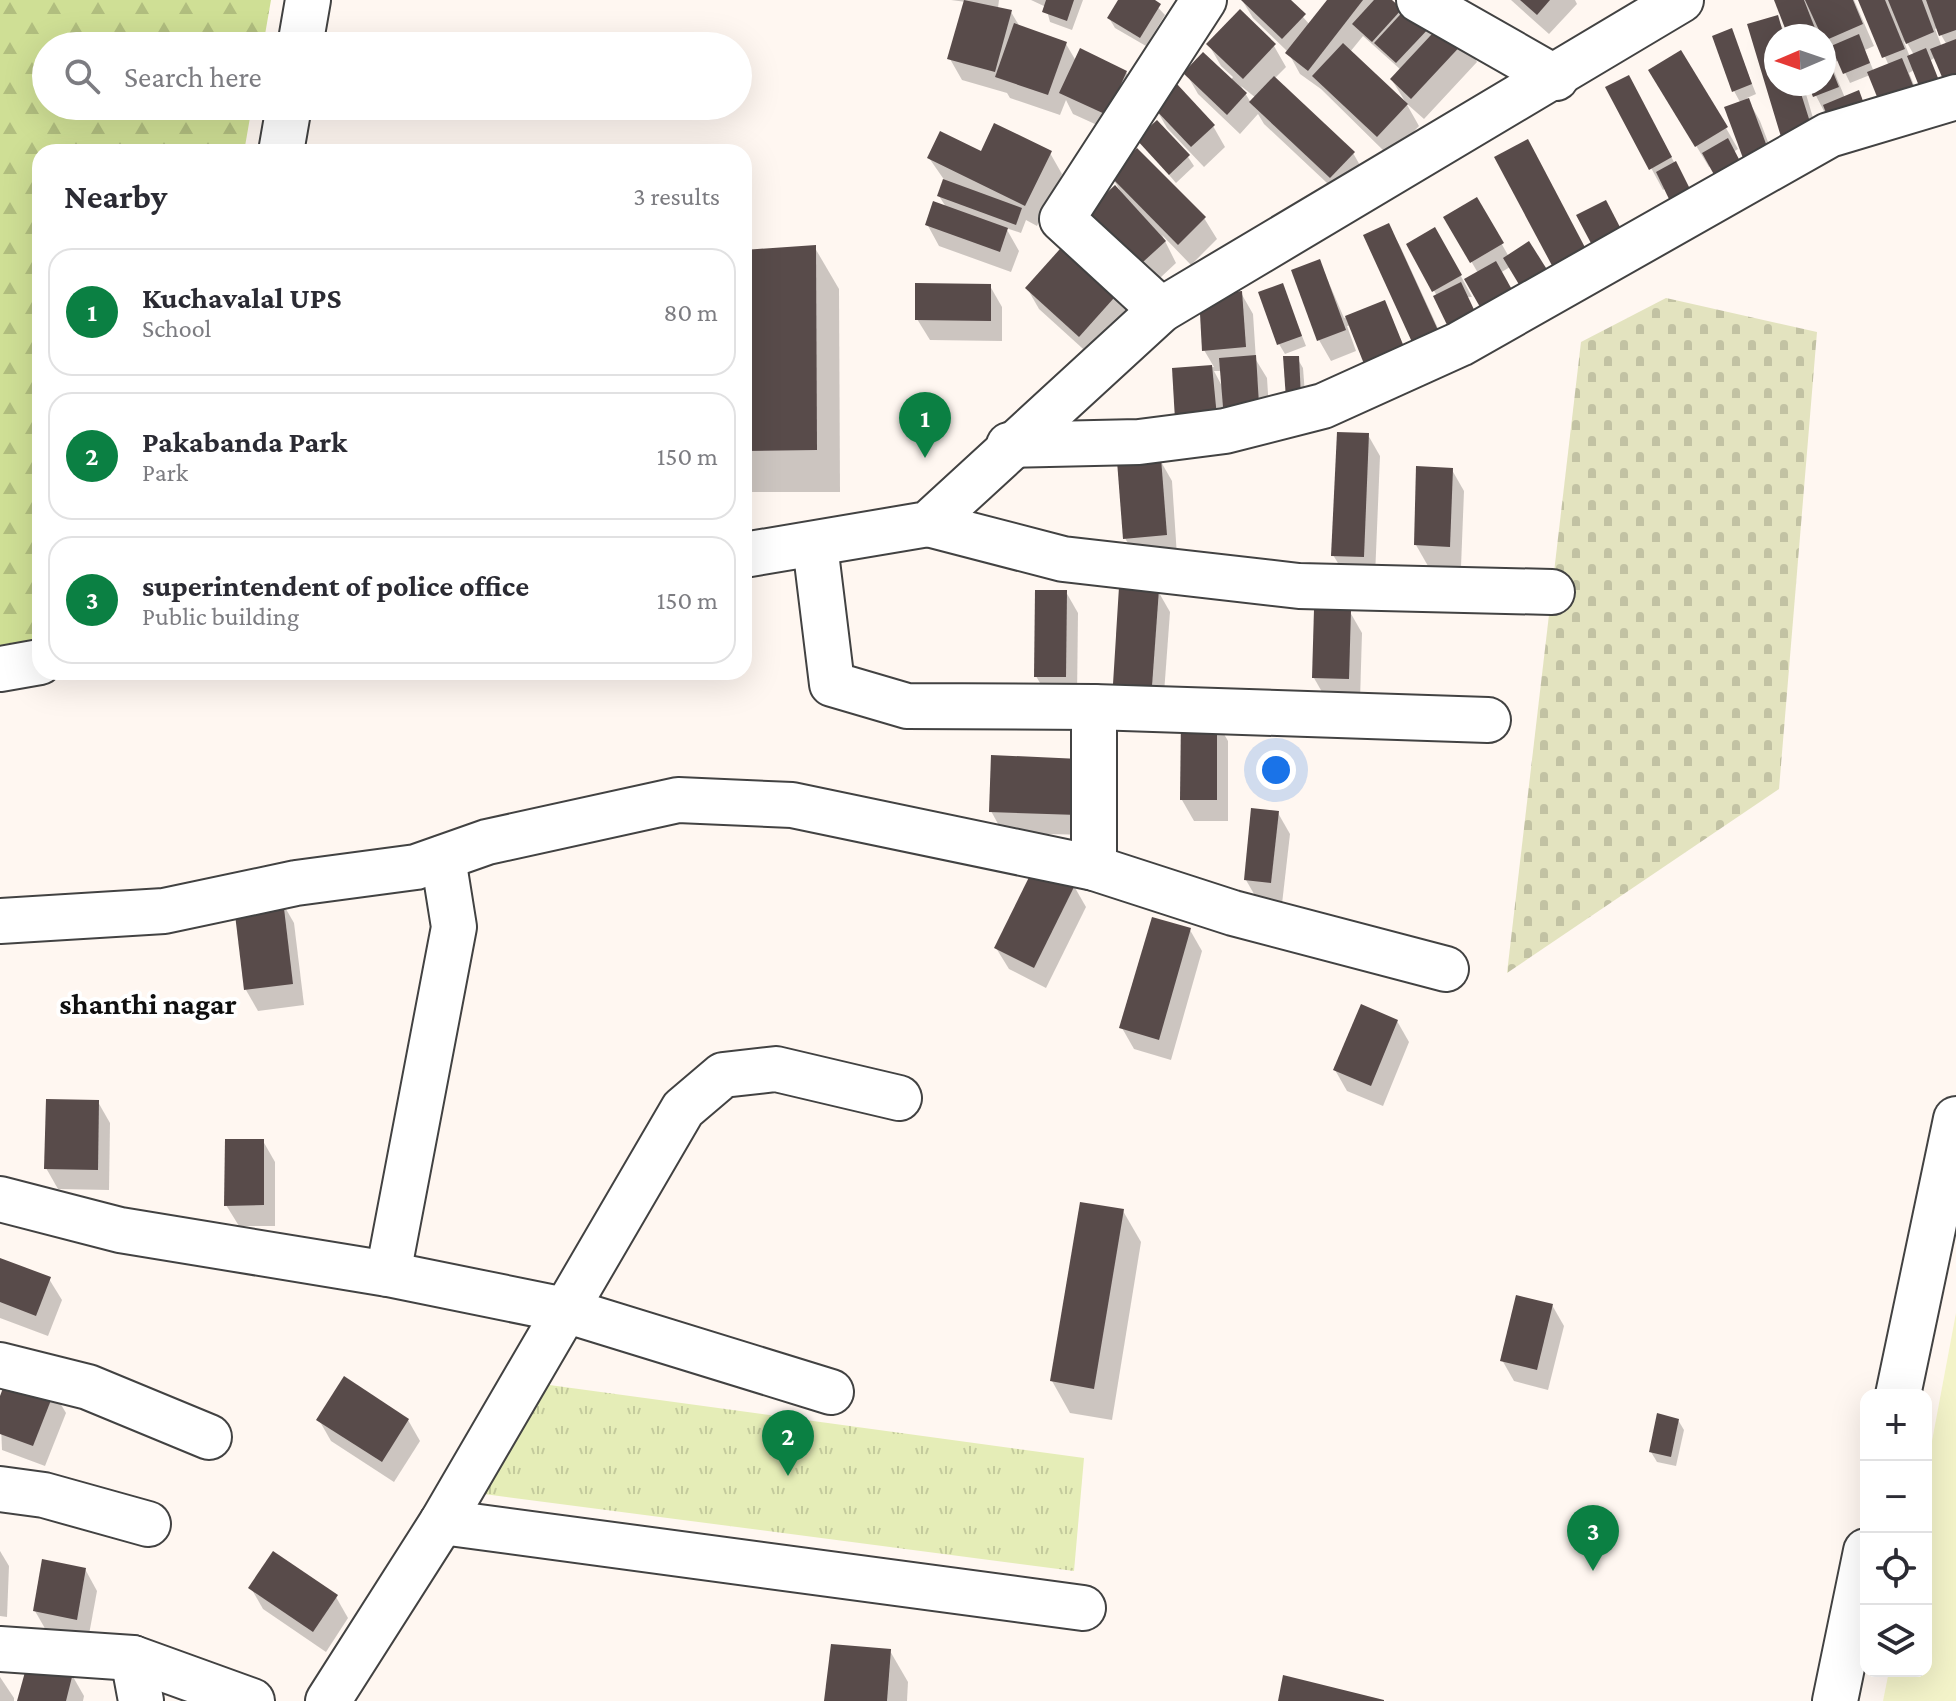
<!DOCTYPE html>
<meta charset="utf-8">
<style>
:root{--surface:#fff;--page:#f7f7f7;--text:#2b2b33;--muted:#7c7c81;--line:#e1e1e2;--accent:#0b8043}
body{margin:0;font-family:"Crimson Pro",serif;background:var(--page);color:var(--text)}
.controls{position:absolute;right:24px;bottom:24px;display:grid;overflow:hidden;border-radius:16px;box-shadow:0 8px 32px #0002}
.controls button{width:72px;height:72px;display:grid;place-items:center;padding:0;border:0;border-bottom:2px solid var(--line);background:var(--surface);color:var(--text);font:40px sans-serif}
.compass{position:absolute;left:1764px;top:24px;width:72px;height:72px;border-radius:50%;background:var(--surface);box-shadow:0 8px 32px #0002;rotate:268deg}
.you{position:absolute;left:1276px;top:770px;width:28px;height:28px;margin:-20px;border:6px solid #fff;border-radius:50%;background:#1a73e8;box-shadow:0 0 0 12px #1a73e833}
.badge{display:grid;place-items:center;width:52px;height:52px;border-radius:50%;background:var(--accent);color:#fff;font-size:26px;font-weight:700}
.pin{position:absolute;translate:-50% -66px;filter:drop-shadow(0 2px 4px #0008)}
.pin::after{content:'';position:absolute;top:42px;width:28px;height:24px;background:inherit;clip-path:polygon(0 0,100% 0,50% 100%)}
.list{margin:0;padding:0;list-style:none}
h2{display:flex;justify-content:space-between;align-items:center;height:104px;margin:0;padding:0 32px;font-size:34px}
h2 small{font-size:26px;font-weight:400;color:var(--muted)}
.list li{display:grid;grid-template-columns:52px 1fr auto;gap:24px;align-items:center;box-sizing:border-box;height:128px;margin:0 16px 16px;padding:0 16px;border:2px solid var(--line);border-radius:24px}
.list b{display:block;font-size:30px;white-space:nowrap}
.list p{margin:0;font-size:26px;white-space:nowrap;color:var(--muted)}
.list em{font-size:26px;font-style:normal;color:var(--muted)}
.icon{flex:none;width:44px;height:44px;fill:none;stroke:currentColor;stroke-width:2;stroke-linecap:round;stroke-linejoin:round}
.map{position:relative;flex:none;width:1956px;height:1701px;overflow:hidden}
.search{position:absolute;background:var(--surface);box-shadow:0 8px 32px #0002;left:32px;top:32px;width:720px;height:88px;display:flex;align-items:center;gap:20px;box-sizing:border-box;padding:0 28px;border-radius:44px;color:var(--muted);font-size:30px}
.panel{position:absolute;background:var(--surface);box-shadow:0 8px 32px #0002;left:32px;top:144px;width:720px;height:536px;border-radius:24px}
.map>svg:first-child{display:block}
.grass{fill:url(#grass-tufts)}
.forest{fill:url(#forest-firs)}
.cemetery{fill:url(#cemetery-stones)}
.pitch{fill:#f3f3c9}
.shadow{fill:#0003;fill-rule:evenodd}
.building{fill:#584b4a}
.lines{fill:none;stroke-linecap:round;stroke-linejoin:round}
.minor-casing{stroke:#424242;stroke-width:48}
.minor{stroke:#fff;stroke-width:44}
.labels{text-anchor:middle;stroke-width:8;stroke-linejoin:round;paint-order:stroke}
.district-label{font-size:30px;font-weight:bold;fill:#0f0f0f;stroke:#fff}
</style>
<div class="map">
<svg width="1956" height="1701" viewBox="0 0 1956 1701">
<defs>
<pattern id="grass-tufts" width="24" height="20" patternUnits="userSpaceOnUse" patternTransform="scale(2)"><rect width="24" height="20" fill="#e5edb7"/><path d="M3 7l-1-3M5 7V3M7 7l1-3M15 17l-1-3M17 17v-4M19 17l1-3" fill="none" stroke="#c3ca9c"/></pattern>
<pattern id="forest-firs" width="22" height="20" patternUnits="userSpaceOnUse" patternTransform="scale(2)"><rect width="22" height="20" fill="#cfdf95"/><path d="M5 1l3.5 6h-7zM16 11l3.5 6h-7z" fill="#b1be7f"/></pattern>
<pattern id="cemetery-stones" width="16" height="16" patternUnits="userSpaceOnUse" patternTransform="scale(2)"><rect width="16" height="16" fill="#e3e3bf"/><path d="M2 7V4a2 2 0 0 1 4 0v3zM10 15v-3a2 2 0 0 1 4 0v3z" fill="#c2c2a3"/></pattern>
</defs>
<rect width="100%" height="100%" fill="#fff7f1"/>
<!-- grass -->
<path class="grass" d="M542 1384 1084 1458 1074 1571 484 1494Z"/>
<!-- forest -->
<path class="forest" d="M0 0H271L263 46H46V106H252L244 152H40V659L0 666Z"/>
<!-- cemetery -->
<path class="cemetery" d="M1666 298 1817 332 1779 789 1507 973 1581 342Z"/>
<!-- pitch -->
<path class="pitch" d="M1956 1313V1701H1883L1889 1671H1926V1473Z"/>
<!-- shadow -->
<g class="shadow">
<path d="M951 0H999L998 8 1011 12 1020 27 1066 44 1076 61 1126 72 1138 93 1119 135 1073 114 1066 100 1060 115 1010 98 1007 93 962 80 950 59 966 2Z"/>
<path d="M1031 0H1083L1072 30 1050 22 1046 7Z"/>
<path d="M1120 0H1151L1165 15 1146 46 1115 28 1109 18Z"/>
<path d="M1242 0H1288L1310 25 1330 0H1389L1429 28 1434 35 1465 41 1477 62 1424 119 1406 103 1392 80 1401 70 1363 36 1350 52 1406 103 1419 126 1390 157 1321 89 1300 74 1288 52 1253 18Z"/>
<path d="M1511 0H1575L1577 4 1549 34Z"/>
<path d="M1776 0H1854L1874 46 1865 50 1874 72 1889 66 1860 0H1956V102L1936 57 1909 73 1929 121 1870 75 1850 83 1839 60 1831 64 1845 98 1827 117 1810 84H1824V36H1791ZM1937 28 1947 45 1942 47 1935 29ZM1906 41 1914 55 1910 57 1904 42Z"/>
<path d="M1777 18 1787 36H1776V84H1803L1826 162 1799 170 1750 26Z"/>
<path d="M1731 30 1756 94 1747 98 1760 121 1783 181 1734 91Z"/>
<path d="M1209 45 1274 46 1286 67 1274 79 1353 153 1365 174 1343 198 1264 124 1258 114 1240 134 1198 94 1186 73 1231 80 1233 77 1221 66ZM1241 86 1256 98 1251 103Z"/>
<path d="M1608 88 1640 99 1694 199 1677 207 1666 188 1663 190Z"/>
<path d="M1663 91 1726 128 1738 149 1709 167Z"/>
<path d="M1155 107 1213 126 1225 147 1204 167 1167 128Z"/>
<path d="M1138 139 1188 157 1194 166 1176 183Z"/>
<path d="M982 153H1050L1062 174 1037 226 1026 220 1021 233 1006 228 1019 251 1011 272 939 246 927 224 946 207 939 196 945 181 929 158Z"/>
<path d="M1112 177 1204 218 1217 239 1191 265 1162 235 1176 263 1145 292 1122 194Z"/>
<path d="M1477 200 1509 257 1510 267 1500 273H1478L1446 218Z"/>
<path d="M1388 226 1400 246 1454 363 1419 352Z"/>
<path d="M1068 242 1133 312 1092 357 1039 309 1027 288Z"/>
<path d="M1408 244 1447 250 1472 297 1437 296Z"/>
<path d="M815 248 839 289 840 492H744V252Z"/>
<path d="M1320 262 1344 318 1384 302 1418 378 1351 325 1347 326 1356 351 1331 361 1319 340Z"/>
<path d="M1282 285 1306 346 1285 354 1279 344Z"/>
<path d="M990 286 1002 307V341L930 340 917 319Z"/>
<path d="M1241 293 1253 314 1256 360 1267 378 1270 425 1237 427 1225 406 1228 438 1174 370 1214 367 1204 350ZM1214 371H1222L1223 388Z"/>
<path d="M1297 358 1303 368 1306 407 1294 408Z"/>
<path d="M1368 435 1380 456 1375 577 1346 576 1333 555Z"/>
<path d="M1160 460 1172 481 1177 556 1137 559 1125 538Z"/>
<path d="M1452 470 1464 491 1461 567 1428 566 1416 545Z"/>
<path d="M1158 591 1170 612 1163 707 1127 704 1115 683Z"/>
<path d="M1066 592 1078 613 1077 698 1048 697 1036 676Z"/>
<path d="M1350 612 1362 633 1360 700 1326 699 1314 678Z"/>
<path d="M1216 720 1228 741V821H1194L1182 800Z"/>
<path d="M1079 761 1089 835 1003 833 991 811Z"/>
<path d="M1278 813 1290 834 1282 904 1258 901 1246 880Z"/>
<path d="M1074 886 1086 907 1046 988 1009 969 996 948Z"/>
<path d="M282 902 294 923 304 1005 258 1011 246 990Z"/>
<path d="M1190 930 1202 951 1171 1060 1134 1049 1122 1028Z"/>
<path d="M1397 1021 1409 1042 1383 1106 1347 1091 1335 1070Z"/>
<path d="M98 1102 110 1123 109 1190 58 1189 46 1168Z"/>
<path d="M263 1141 275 1162V1226H239L226 1205Z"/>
<path d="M1123 1211 1141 1242 1112 1420 1070 1413 1052 1381Z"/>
<path d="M0 1260 49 1279 62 1300 48 1336 0 1318Z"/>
<path d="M1552 1305 1564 1326 1548 1390 1514 1381 1502 1360Z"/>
<path d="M53 1391 66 1413 45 1466 2 1450 0 1401Z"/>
<path d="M319 1420H408L420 1441 394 1482 331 1441Z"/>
<path d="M1678 1420 1684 1430 1676 1466 1657 1462 1651 1452Z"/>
<path d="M0 1551 9 1566 7 1617 0 1616Z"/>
<path d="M85 1569 97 1591 88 1640 47 1632 35 1611Z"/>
<path d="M251 1588 336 1597 348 1618 326 1652 263 1609Z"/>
<path d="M890 1651 908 1682 907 1701H826Z"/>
<path d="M72 1675 84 1696 83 1701H19Z"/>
<path d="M0 1677 14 1698V1701H0Z"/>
</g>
<!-- building -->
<g class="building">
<path d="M964 0 1012 10 995 72 947 59Z"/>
<path d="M1046 0H1074L1067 21 1042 12Z"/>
<path d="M1118 0H1155L1161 4 1140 38 1107 18Z"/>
<path d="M1241 0H1291L1306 14 1282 39Z"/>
<path d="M1327 0H1363L1308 71 1285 53Z"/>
<path d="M1374 0H1392L1402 9 1372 42 1352 24Z"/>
<path d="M1520 0H1550L1537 15Z"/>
<path d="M1774 0H1804L1818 36H1788Z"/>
<path d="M1805 0H1853L1863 24 1824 41Z"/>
<path d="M1858 0H1885L1905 49 1882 58Z"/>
<path d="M1888 0H1922L1934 32 1906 44Z"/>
<path d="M1926 0H1956V30L1939 36Z"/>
<path d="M1409 5 1431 26 1396 63 1374 43Z"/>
<path d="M1240 9 1276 44 1243 79 1206 44Z"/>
<path d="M1778 15 1784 36H1776V84H1798L1816 141 1785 150 1747 24Z"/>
<path d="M1445 20 1466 40 1411 99 1390 79Z"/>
<path d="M1014 23 1067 42 1048 95 995 77Z"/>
<path d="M1732 28 1752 84 1732 92 1712 36Z"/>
<path d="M1859 34 1870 63 1843 74 1831 46Z"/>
<path d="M1956 39V88L1948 91 1930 49Z"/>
<path d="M1343 43 1408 104 1377 137 1312 76Z"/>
<path d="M1080 48 1127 71 1107 115 1059 93Z"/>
<path d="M1926 48 1942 88 1923 96 1907 56Z"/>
<path d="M1681 50 1728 127 1695 147 1648 70Z"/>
<path d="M1824 50 1839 87 1813 97 1808 84H1824Z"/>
<path d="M1203 52 1247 93 1227 115 1183 73Z"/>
<path d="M1902 58 1919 100 1884 114 1867 72Z"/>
<path d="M1629 75 1672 157 1649 170 1605 87Z"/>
<path d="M1274 76 1355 152 1330 178 1249 102Z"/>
<path d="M1177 84 1215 125 1191 147 1152 106Z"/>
<path d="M1859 90 1867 112 1831 126 1823 105Z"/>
<path d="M1749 98 1772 160 1747 169 1724 107Z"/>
<path d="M1157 120 1190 155 1169 175 1136 139Z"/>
<path d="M994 123 1052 151 1025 206 927 158 940 131 981 151Z"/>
<path d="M1728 138 1742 165 1717 180 1702 153Z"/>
<path d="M1528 139 1589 255 1556 273 1494 157Z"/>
<path d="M1137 148 1206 217 1178 245 1110 176Z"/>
<path d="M1676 161 1690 189 1669 199 1656 172Z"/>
<path d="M943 179 1022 208 1016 225 937 196Z"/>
<path d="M1115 185 1166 241 1132 272 1081 217Z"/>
<path d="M1477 197 1504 243 1470 263 1443 217Z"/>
<path d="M1606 200 1622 231 1593 247 1576 215Z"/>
<path d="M933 201 1008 228 1000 252 925 225Z"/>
<path d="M1389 223 1443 341 1417 353 1363 235Z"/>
<path d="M1435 227 1462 275 1432 292 1406 244Z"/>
<path d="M1068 240 1122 289 1079 337 1025 288Z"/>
<path d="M1529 241 1553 279 1526 296 1503 258Z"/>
<path d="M816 245 817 450 744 451V250Z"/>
<path d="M1320 259 1346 330 1317 341 1291 270Z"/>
<path d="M1496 261 1520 304 1488 321 1464 279Z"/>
<path d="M1461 282 1478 318 1450 331 1433 296Z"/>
<path d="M915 283 991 284V321L915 320Z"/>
<path d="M1283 283 1302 336 1277 345 1258 292Z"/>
<path d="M1242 291 1246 347 1202 351 1199 295Z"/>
<path d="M1385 300 1408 357 1368 374 1345 316Z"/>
<path d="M1256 355 1259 404 1223 407 1219 358Z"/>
<path d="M1283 356H1299L1301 398 1286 399Z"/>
<path d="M1212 365 1217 417 1175 420 1172 368Z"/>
<path d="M1337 432 1369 433 1364 557 1331 556Z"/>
<path d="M1161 458 1167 535 1123 539 1117 461Z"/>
<path d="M1416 466 1453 468 1450 547 1414 545Z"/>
<path d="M1119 587 1159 589 1152 686 1113 684Z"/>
<path d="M1035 590H1067L1066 677H1034Z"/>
<path d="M1314 609 1351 610 1349 679 1312 678Z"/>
<path d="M1181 717 1217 718V800H1180Z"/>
<path d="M991 755 1080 759 1078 815 989 812Z"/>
<path d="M1251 808 1279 811 1271 883 1244 880Z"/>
<path d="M1035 865 1075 885 1034 968 994 948Z"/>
<path d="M283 900 293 984 244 990 234 906Z"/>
<path d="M1152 917 1191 928 1159 1040 1119 1028Z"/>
<path d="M1361 1004 1398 1020 1371 1086 1333 1070Z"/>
<path d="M46 1099 99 1100 98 1170 44 1169Z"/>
<path d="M225 1139H264V1205L224 1206Z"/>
<path d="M1080 1202 1124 1209 1094 1389 1050 1381Z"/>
<path d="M0 1258 51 1277 36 1316 0 1302Z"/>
<path d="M1516 1295 1553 1304 1537 1370 1500 1361Z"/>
<path d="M9 1372 55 1390 33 1446 0 1434V1396Z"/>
<path d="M344 1376 409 1419 382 1462 316 1420Z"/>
<path d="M1657 1413 1679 1419 1671 1457 1649 1452Z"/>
<path d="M273 1551 338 1595 313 1632 248 1588Z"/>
<path d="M42 1559 86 1568 77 1620 33 1611Z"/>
<path d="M831 1644 891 1649 887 1701H824Z"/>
<path d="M28 1661 73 1673 66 1701H17Z"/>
<path d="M1283 1675 1384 1700V1701H1278Z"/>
</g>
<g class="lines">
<defs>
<g id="minor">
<path d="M1419 0 1556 78"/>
<path d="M300 46 308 0"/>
<path d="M281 152 289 106"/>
<path d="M1161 310 1062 219 1204 0"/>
<path d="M1009 445 1139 442 1225 431 1323 406 1460 344 1829 135 1956 97"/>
<path d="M928 524 1063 559 1299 586 1552 592"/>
<path d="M815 545 832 684 907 706 1094 707 1488 720"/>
<path d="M744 555 928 524 1161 310 1681 0"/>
<path d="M0 669 40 662"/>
<path d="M1094 868V707"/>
<path d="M0 921 164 911 296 883 416 867 487 842 678 800 792 805 1094 868 1233 913 1446 969"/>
<path d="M0 1199 120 1230 388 1274 565 1310 831 1392"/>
<path d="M388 1274 454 927 443 858"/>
<path d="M0 1365 88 1387 209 1437"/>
<path d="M1898 1395 1956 1119"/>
<path d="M0 1489 44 1495 148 1524"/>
<path d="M442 1522 1083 1608"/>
<path d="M0 1649 133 1658 252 1701"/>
<path d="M133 1658 141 1701"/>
<path d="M328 1701 442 1522 683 1109 723 1075 776 1069 899 1098"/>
<path d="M1835 1701 1866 1551"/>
</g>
</defs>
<!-- minor casing -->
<use href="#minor" class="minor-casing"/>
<!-- minor -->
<use href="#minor" class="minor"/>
</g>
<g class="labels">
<!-- district labels -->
<g class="district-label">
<text x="148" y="1014">shanthi nagar</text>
</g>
</g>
</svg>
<div class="controls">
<button>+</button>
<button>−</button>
<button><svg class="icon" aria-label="locate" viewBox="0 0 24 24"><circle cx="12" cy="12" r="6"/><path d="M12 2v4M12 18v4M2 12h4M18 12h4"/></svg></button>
<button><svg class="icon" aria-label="layers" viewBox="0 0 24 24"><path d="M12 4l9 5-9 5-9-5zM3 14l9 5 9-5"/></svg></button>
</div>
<svg class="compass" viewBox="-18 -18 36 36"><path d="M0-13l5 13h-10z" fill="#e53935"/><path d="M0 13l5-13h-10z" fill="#7c7c81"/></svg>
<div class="you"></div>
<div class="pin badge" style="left:925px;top:458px">1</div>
<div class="pin badge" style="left:788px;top:1476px">2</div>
<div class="pin badge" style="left:1593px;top:1571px">3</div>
<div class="search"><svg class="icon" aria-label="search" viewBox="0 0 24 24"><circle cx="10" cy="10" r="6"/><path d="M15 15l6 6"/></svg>Search here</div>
<section class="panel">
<h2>Nearby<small>3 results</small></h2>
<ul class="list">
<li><span class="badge">1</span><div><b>Kuchavalal UPS</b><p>School</p></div><em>80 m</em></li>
<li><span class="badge">2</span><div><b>Pakabanda Park</b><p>Park</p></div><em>150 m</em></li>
<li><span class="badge">3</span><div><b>superintendent of police office</b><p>Public building</p></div><em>150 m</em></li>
</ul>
</section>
</div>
